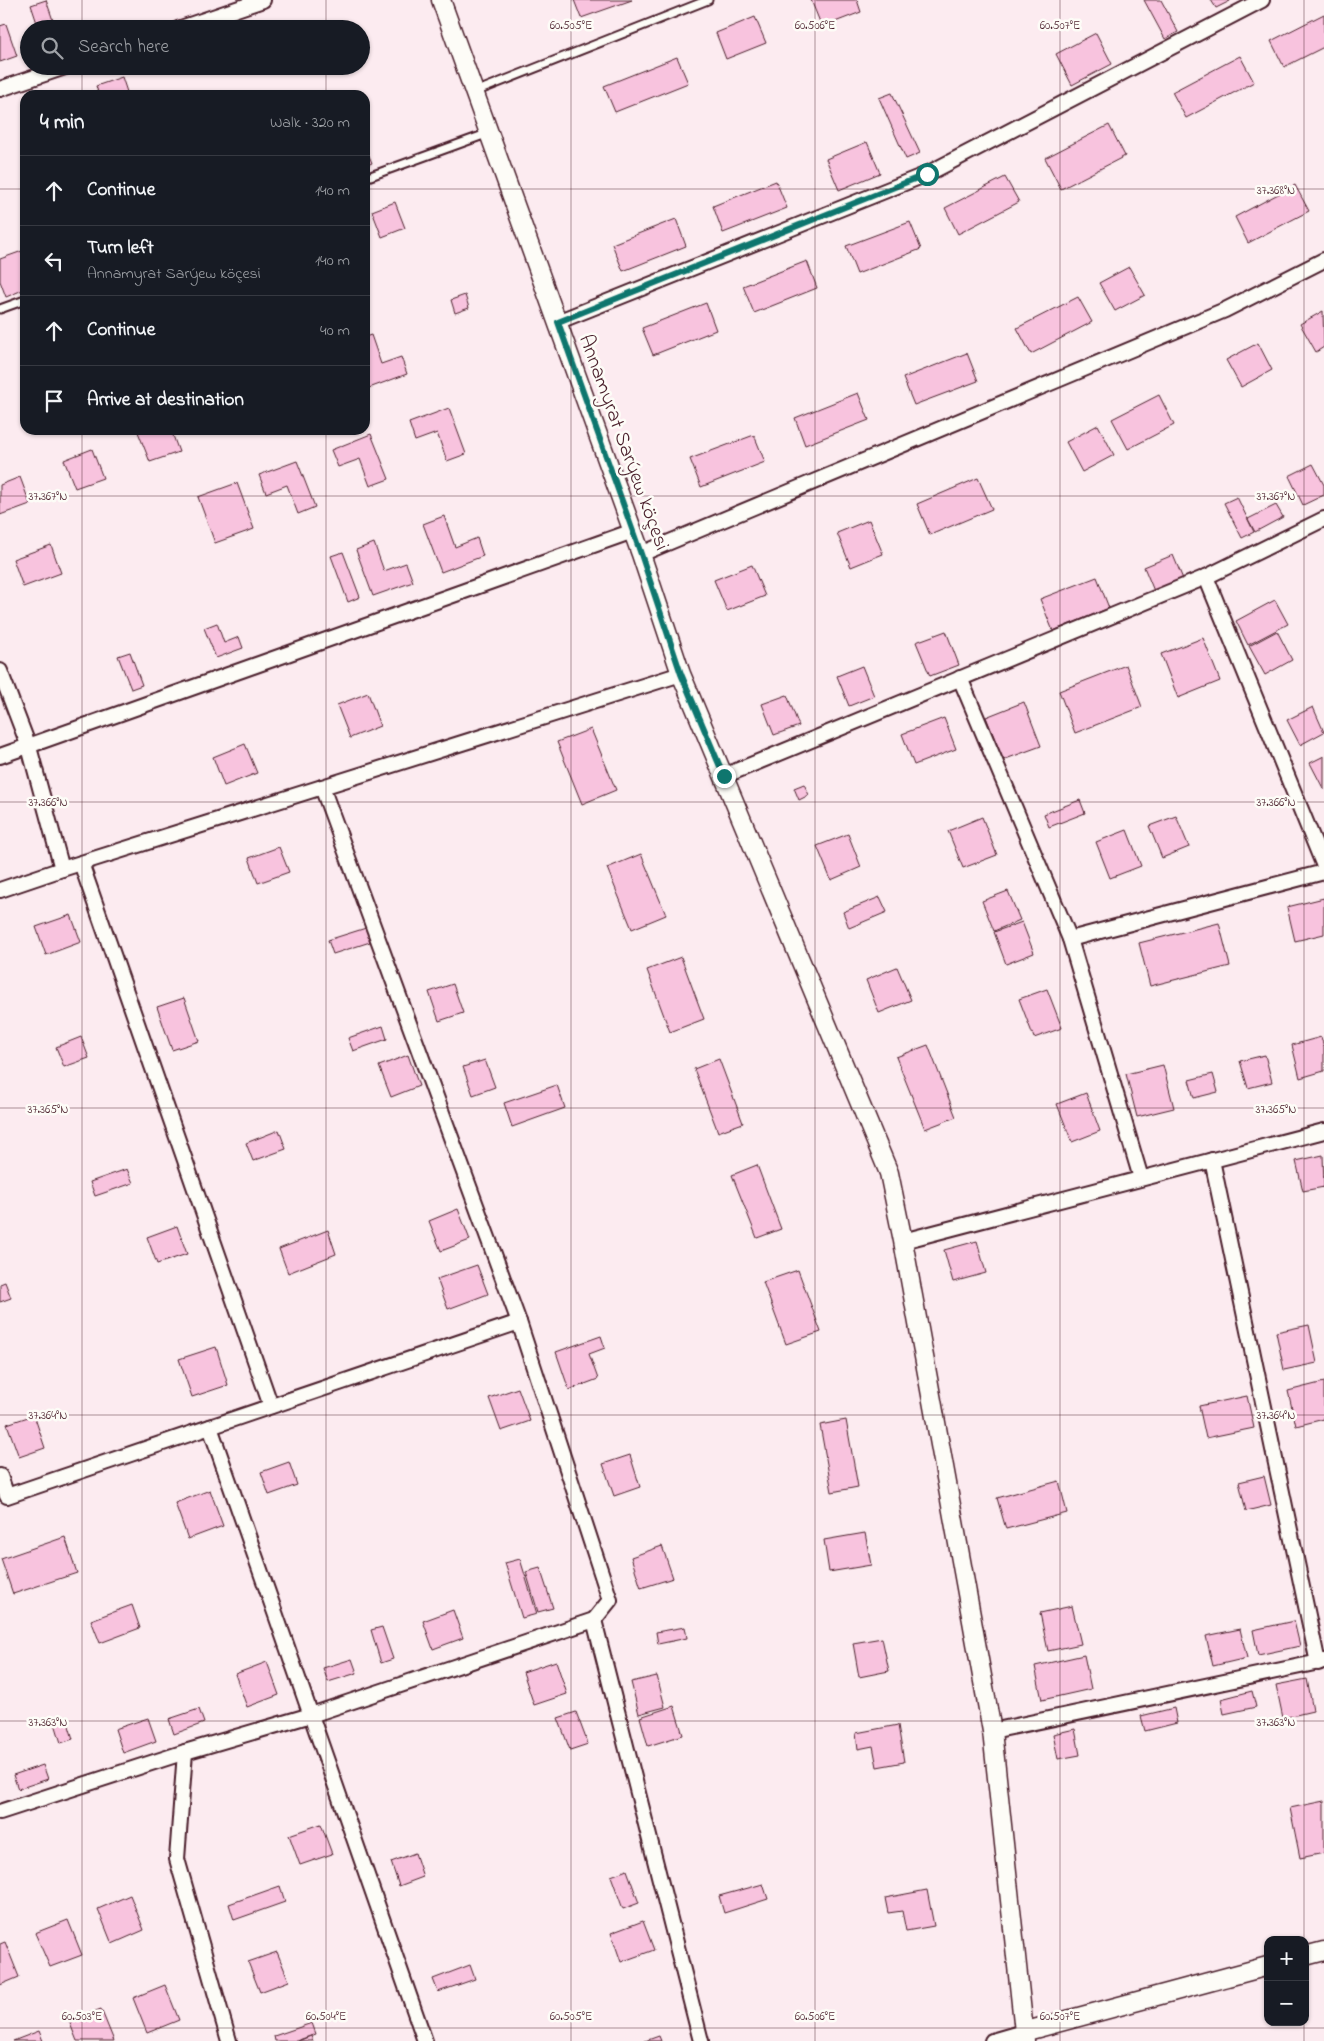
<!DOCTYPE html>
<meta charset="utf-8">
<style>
:root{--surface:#171b24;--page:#20242c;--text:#f1f3f6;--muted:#9ea1a6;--line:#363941}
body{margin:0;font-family:"Indie Flower",sans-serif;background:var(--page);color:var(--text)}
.controls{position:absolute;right:15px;bottom:15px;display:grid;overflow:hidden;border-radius:10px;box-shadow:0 1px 4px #0004}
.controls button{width:45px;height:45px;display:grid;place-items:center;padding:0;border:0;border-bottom:1px solid var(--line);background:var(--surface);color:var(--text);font:25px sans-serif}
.stop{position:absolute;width:15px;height:15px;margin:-11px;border:4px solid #0f766e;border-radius:50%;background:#fff}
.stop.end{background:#0f766e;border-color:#fff;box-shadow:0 1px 5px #0008}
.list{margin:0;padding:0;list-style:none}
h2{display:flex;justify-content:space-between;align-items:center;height:65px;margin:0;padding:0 20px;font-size:21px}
h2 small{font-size:16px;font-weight:400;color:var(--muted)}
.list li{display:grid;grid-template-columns:32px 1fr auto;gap:15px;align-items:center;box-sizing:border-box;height:70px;padding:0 20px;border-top:1px solid var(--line)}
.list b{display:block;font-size:19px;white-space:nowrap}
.list p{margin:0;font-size:16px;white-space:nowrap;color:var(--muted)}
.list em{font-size:16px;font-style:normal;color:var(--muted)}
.icon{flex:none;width:28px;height:28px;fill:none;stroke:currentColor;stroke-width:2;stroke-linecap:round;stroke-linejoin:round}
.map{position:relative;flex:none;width:1324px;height:2041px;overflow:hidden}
.search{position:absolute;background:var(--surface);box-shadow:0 1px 4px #0004;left:20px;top:20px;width:350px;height:55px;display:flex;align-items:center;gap:12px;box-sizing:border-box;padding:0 18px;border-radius:28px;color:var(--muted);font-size:19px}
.panel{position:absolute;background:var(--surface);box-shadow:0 1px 4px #0004;left:20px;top:90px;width:350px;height:345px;border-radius:15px}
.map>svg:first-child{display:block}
.building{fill:#f8c3de;stroke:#4a1f2b}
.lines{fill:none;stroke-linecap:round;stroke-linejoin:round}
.service-casing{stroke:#4a1f2b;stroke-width:11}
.minor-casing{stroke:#4a1f2b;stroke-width:18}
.tertiary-casing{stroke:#4a1f2b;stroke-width:21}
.service{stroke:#fdfcf7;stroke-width:7}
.minor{stroke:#fdfcf7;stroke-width:14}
.tertiary{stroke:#fdfcf7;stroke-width:18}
.route{stroke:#0f766e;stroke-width:6}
.ticks{fill:none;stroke:#4a1f2b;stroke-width:1;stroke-opacity:0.45}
.labels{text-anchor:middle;stroke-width:5;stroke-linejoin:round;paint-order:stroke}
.street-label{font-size:21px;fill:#4a1f2b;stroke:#fdfcf7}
.ticks-label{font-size:12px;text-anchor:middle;fill:#4a1f2b;stroke:#fdfcf7;stroke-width:5;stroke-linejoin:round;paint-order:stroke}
</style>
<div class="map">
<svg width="1324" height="2041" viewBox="0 0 1324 2041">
<rect width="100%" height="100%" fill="#fcebf0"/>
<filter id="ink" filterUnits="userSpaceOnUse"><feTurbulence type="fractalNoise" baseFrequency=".02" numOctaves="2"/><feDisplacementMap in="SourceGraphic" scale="10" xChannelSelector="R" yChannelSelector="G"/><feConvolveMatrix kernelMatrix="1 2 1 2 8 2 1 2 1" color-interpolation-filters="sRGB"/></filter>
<g filter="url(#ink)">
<!-- building -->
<g class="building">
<path d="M46 0 56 29H39L31 5Z"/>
<path d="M574 0H632L581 18Z"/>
<path d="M811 0H857L861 12 822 27Z"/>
<path d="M1144 0H1161L1178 32 1165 39Z"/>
<path d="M1211 0H1230V1L1216 8Z"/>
<path d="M1324 14V47L1284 67 1271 41Z"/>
<path d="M755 17 766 43 726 59 716 33Z"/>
<path d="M6 24 17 56 0 62V26Z"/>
<path d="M1096 33 1112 64 1072 85 1056 54Z"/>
<path d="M1240 56 1254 82 1186 118 1172 92Z"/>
<path d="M677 57 688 83 615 112 604 86Z"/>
<path d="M122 77 128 95H99L96 86Z"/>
<path d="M892 93 920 153 906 159 879 98Z"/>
<path d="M1109 125 1125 156 1061 189 1045 158Z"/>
<path d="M867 142 880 173 839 190 826 159Z"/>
<path d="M365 146 372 163 365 166Z"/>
<path d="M1005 177 1019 202 958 234 945 208Z"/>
<path d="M776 181 787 208 723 233 713 206Z"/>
<path d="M1295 185 1309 211 1248 243 1235 217Z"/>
<path d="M395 202 405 228 382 237 372 211Z"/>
<path d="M676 219 686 246 623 271 612 244Z"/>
<path d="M910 222 921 249 857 274 846 246Z"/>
<path d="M25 250V289L6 297 0 281V259Z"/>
<path d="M807 261 817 288 754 313 743 286Z"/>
<path d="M1129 267 1145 295 1115 311 1099 283Z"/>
<path d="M465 295 469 308 455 313 451 300Z"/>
<path d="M1078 297 1092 322 1031 354 1017 328Z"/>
<path d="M706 303 716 330 653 355 642 328Z"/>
<path d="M1323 311 1324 347 1316 352 1300 324Z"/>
<path d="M371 335 381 364 401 357 407 374 369 388 365 376V337Z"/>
<path d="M1258 343 1272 370 1241 387 1226 360Z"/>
<path d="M967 353 978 381 914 405 903 378Z"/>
<path d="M858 393 869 420 805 445 795 418Z"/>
<path d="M1159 395 1174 425 1128 449 1112 419Z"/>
<path d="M449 408 466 454 447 461 437 433 415 441 409 423Z"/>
<path d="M1098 425 1114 455 1082 472 1066 442Z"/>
<path d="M143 430H171L179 452 150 462 138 432Z"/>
<path d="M371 434 389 479 370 486 360 459 338 467 331 450Z"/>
<path d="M754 435 765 462 701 487 690 459Z"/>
<path d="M92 449 103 478 75 488 64 460Z"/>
<path d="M297 461 315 507 298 514 287 485 266 493 259 475Z"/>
<path d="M1313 464 1324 485V495L1303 505 1289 476Z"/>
<path d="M20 477 30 504 0 515V485Z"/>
<path d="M978 478 992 509 930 535 917 504Z"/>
<path d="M237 483 254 529 215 543 198 497Z"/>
<path d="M1237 497 1254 532 1242 538 1224 503Z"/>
<path d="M1276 505 1283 517 1255 532 1248 519Z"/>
<path d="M444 516 455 547 477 538 483 556 441 572 423 524Z"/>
<path d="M869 520 883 554 851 567 837 533Z"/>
<path d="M374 543 384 571 406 563 413 582 373 596 356 550Z"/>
<path d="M51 545 61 573 23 587 13 559Z"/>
<path d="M343 552 360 597 348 602 331 556Z"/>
<path d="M1173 555 1183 579 1154 591 1144 567Z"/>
<path d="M752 565 765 596 727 611 714 580Z"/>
<path d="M1097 577 1109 608 1053 631 1040 599Z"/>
<path d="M1275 600 1288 624 1248 645 1236 621Z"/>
<path d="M217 623 224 643 239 637 243 648 216 658 204 628Z"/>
<path d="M946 631 959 665 930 676 916 642Z"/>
<path d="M1277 631 1292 660 1265 675 1249 646Z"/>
<path d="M1203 638 1220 681 1178 698 1161 654Z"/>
<path d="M130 652 142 685 131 689 118 656Z"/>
<path d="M1126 665 1142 707 1075 733 1059 691Z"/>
<path d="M862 666 874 696 849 706 837 676Z"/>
<path d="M368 693 380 726 350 738 337 705Z"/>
<path d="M787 695 799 726 774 735 762 704Z"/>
<path d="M1024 702 1041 746 1003 760 986 717Z"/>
<path d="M1313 707 1324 732 1300 745 1287 720Z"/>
<path d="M944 718 956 749 914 765 902 734Z"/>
<path d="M591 729 616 790 582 804 557 742Z"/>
<path d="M245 744 257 773 224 786 213 757Z"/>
<path d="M1324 756V790L1310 763Z"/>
<path d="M804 784 809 795 799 800 794 788Z"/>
<path d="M1080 800 1085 813 1049 827 1044 814Z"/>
<path d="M1176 816 1189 847 1162 858 1149 826Z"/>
<path d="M982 817 997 855 963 868 948 831Z"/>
<path d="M1127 830 1141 866 1110 878 1096 842Z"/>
<path d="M848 834 861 867 831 880 817 846Z"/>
<path d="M279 847 289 872 258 883 249 858Z"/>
<path d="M641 854 666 915 632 929 607 868Z"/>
<path d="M1008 891 1020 920 994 931 982 901Z"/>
<path d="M880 897 887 912 849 928 843 912Z"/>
<path d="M1324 898V934L1295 941 1287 907Z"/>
<path d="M71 915 81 942 46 955 36 927Z"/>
<path d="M1022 922 1034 953 1006 964 994 932Z"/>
<path d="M1219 923 1230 966 1150 986 1139 943Z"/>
<path d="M366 928 370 942 333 954 328 940Z"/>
<path d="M681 957 704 1019 670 1032 647 970Z"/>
<path d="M897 967 911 1000 879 1013 866 980Z"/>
<path d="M453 984 463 1013 439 1021 429 992Z"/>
<path d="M1047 989 1062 1028 1034 1038 1019 999Z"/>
<path d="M184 998 199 1041 172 1050 157 1007Z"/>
<path d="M383 1026 387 1039 353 1051 348 1038Z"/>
<path d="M81 1037 89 1058 64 1067 56 1047Z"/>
<path d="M1321 1037 1324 1047V1071L1300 1078 1292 1045Z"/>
<path d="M928 1045 956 1117 925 1129 896 1057Z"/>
<path d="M408 1055 419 1086 391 1097 379 1066Z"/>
<path d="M1265 1055 1272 1082 1248 1088 1240 1061Z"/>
<path d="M719 1059 743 1123 718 1132 694 1069Z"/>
<path d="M485 1060 495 1087 473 1095 463 1067Z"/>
<path d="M1163 1065 1174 1108 1137 1117 1126 1074Z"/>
<path d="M1213 1074 1218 1092 1194 1098 1189 1080Z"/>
<path d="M557 1085 565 1108 512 1127 504 1103Z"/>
<path d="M1086 1093 1100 1131 1072 1142 1057 1104Z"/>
<path d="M279 1130 286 1149 253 1161 246 1143Z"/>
<path d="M1323 1155 1324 1187 1303 1191 1296 1161Z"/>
<path d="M757 1165 781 1229 757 1238 732 1175Z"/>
<path d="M127 1169 133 1183 95 1196 90 1182Z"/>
<path d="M458 1209 470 1240 441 1251 429 1221Z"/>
<path d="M177 1226 187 1254 157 1264 147 1237Z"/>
<path d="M328 1230 336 1254 288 1273 279 1249Z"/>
<path d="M977 1241 986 1273 953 1282 944 1250Z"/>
<path d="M477 1265 488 1294 448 1309 437 1279Z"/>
<path d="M798 1270 821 1332 786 1344 763 1282Z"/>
<path d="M5 1282 11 1298 0 1302V1284Z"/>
<path d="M1309 1325 1317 1363 1284 1370 1276 1332Z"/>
<path d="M601 1336 605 1348 589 1354 598 1379 569 1390 556 1352Z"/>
<path d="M216 1347 228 1385 192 1397 179 1359Z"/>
<path d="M1324 1382V1419L1296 1426 1288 1391Z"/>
<path d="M518 1388 530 1421 501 1431 489 1398Z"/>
<path d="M1247 1396 1254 1428 1206 1438 1199 1406Z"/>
<path d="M34 1415 45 1448 19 1457 7 1424Z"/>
<path d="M846 1420 858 1487 832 1492 820 1425Z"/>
<path d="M630 1455 640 1487 614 1496 603 1464Z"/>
<path d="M289 1462 297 1485 269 1495 261 1472Z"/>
<path d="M1264 1476 1271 1505 1246 1511 1239 1482Z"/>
<path d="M1059 1481 1067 1513 1006 1529 997 1498Z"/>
<path d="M210 1490 223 1526 188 1539 175 1503Z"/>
<path d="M865 1533 871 1565 829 1572 824 1540Z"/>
<path d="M65 1537 77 1573 13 1594 1 1559Z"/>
<path d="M662 1546 673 1578 641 1588 631 1557Z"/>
<path d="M520 1559 537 1614 522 1618 505 1563Z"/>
<path d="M540 1568 553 1608 538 1612 526 1572Z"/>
<path d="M132 1605 140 1628 100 1643 91 1620Z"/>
<path d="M1072 1606 1081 1644 1048 1651 1040 1613Z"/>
<path d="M453 1610 463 1638 433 1649 423 1621Z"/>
<path d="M1294 1621 1300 1646 1258 1655 1253 1630Z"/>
<path d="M382 1627 393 1659 381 1663 371 1630Z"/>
<path d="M685 1627 687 1638 658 1644 656 1632Z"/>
<path d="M1240 1629 1247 1658 1213 1666 1206 1636Z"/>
<path d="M882 1638 889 1671 859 1677 853 1643Z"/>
<path d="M1084 1655 1091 1689 1042 1700 1035 1666Z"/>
<path d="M352 1659 357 1673 328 1682 323 1668Z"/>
<path d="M556 1661 567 1694 534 1705 523 1672Z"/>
<path d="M267 1662 279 1695 247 1707 235 1674Z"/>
<path d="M657 1676 665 1707 639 1714 631 1682Z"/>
<path d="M1307 1679 1313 1711 1283 1718 1276 1685Z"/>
<path d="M1252 1691 1256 1707 1224 1714 1221 1699Z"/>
<path d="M674 1706 683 1735 648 1746 640 1717Z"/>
<path d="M1174 1708 1177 1723 1145 1731 1141 1716Z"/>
<path d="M199 1709 204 1723 174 1734 169 1719Z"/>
<path d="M576 1712 588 1744 570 1750 558 1718Z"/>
<path d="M66 1716 73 1739 61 1743 54 1720Z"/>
<path d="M148 1718 156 1741 123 1753 115 1729Z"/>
<path d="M898 1725 904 1762 877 1767 873 1746 858 1749 856 1733Z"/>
<path d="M1075 1729 1080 1755 1058 1759 1053 1734Z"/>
<path d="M43 1765 48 1779 18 1789 13 1775Z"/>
<path d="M1324 1801V1853L1300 1858 1290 1808Z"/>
<path d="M321 1824 332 1854 300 1865 289 1835Z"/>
<path d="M415 1853 423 1877 399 1886 391 1862Z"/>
<path d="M627 1870 639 1903 623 1909 611 1876Z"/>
<path d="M763 1884 768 1899 724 1913 719 1896Z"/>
<path d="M280 1886 285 1902 234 1920 229 1904Z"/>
<path d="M927 1890 934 1926 906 1931 902 1911 888 1913 885 1898Z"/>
<path d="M130 1895 144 1930 112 1944 98 1909Z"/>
<path d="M68 1920 82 1955 50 1967 35 1933Z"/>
<path d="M643 1921 654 1950 621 1962 611 1933Z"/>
<path d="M5 1942 19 1977 0 1985V1944Z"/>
<path d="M277 1952 289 1981 260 1992 248 1962Z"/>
<path d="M470 1965 475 1979 438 1992 433 1979Z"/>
<path d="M165 1985 179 2020 147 2033 133 1998Z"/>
<path d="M101 2009 114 2041H77L69 2021Z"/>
<path d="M312 2023 316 2034 296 2041H275L274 2036Z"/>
<path d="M39 2031 43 2041H13Z"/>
<path d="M311 2036 313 2041H298Z"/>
<path d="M659 2036 661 2041H645Z"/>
</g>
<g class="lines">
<defs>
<g id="service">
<path d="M475 92 708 0"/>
<path d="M365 178 489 133"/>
<path d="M0 309 25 300"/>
</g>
<g id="minor">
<path d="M178 29 263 0"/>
<path d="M0 89 68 66"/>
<path d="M557 322 927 174 1262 0"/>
<path d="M641 554 1225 310 1324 260"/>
<path d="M1206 577 1324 866"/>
<path d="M0 671 29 747 62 869 0 890"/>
<path d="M960 678 1070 939 1141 1178"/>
<path d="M0 756 633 531"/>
<path d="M724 776 1206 577 1324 519"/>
<path d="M322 787 519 1322 610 1600 594 1620 701 2041"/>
<path d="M81 863 271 1406"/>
<path d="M62 869 681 674"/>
<path d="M1070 939 1324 872"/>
<path d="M1212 1160 1318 1663"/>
<path d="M903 1241 1324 1131"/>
<path d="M210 1427 425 2041"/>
<path d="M0 1476 7 1496 519 1322"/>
<path d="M992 1731 1324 1661"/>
<path d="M185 1752 177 1859 229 2041"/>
<path d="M0 1812 185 1752 311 1715 594 1620"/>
<path d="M992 2041 1023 2032"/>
</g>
<g id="tertiary">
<path d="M441 0 641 554 681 674 889 1173 903 1241 992 1731 1025 2041"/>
<path d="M1305 1956 1324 1951"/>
<path d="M1023 2032 1268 1966"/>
</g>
</defs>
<!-- service casing -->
<use href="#service" class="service-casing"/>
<!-- minor casing -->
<use href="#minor" class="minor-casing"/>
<!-- tertiary casing -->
<use href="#tertiary" class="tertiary-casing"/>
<!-- service -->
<use href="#service" class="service"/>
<!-- minor -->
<use href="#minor" class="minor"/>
<!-- tertiary -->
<use href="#tertiary" class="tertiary"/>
</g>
</g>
<g class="lines" filter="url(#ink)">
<!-- route -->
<path class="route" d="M724 776 681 674 641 554 558 322 927 174"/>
</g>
<!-- ticks -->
<path class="ticks" d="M82 0V29M326 0V29M571 0V2041M815 0V2041M1060 0V2041M1304 0V1940M82 66V95M326 66V95M0 189H25M365 189H1324M82 430V2041M326 430V2041M0 496H1324M0 802H1324M0 1108H1324M0 1415H1324M0 1721H1324M1304 2022V2041M0 2028H1324"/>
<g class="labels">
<!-- street labels -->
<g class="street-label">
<text transform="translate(625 442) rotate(70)" y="7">Annamyrat Sarýew köçesi</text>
</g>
</g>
<g class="ticks-label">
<text x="571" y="29">60.505°E</text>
<text x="815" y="29">60.506°E</text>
<text x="1060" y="29">60.507°E</text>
<text x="1276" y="194">37.368°N</text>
<text x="48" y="500">37.367°N</text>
<text x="1276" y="500">37.367°N</text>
<text x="48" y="806">37.366°N</text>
<text x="1276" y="806">37.366°N</text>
<text x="48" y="1113">37.365°N</text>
<text x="1276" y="1113">37.365°N</text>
<text x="48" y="1419">37.364°N</text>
<text x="1276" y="1419">37.364°N</text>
<text x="48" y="1726">37.363°N</text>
<text x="1276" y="1726">37.363°N</text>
<text x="82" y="2020">60.503°E</text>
<text x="326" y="2020">60.504°E</text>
<text x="571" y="2020">60.505°E</text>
<text x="815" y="2020">60.506°E</text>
<text x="1060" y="2020">60.507°E</text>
</g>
</svg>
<div class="controls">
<button>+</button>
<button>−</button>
</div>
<div class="stop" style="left:927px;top:174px"></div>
<div class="stop end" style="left:724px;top:776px"></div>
<div class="search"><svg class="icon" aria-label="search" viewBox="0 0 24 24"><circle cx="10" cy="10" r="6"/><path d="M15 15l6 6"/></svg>Search here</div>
<section class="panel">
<h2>4 min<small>Walk · 320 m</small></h2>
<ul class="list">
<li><svg class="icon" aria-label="ahead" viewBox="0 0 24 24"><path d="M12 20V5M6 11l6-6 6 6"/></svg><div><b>Continue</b></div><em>140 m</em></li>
<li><svg class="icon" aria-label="left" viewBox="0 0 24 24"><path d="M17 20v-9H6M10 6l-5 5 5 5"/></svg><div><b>Turn left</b><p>Annamyrat Sarýew köçesi</p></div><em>140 m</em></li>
<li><svg class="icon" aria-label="ahead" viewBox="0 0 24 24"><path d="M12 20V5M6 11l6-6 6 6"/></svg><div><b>Continue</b></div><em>40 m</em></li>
<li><svg class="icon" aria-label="arrive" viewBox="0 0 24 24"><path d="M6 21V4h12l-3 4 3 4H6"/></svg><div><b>Arrive at destination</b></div></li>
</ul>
</section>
</div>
